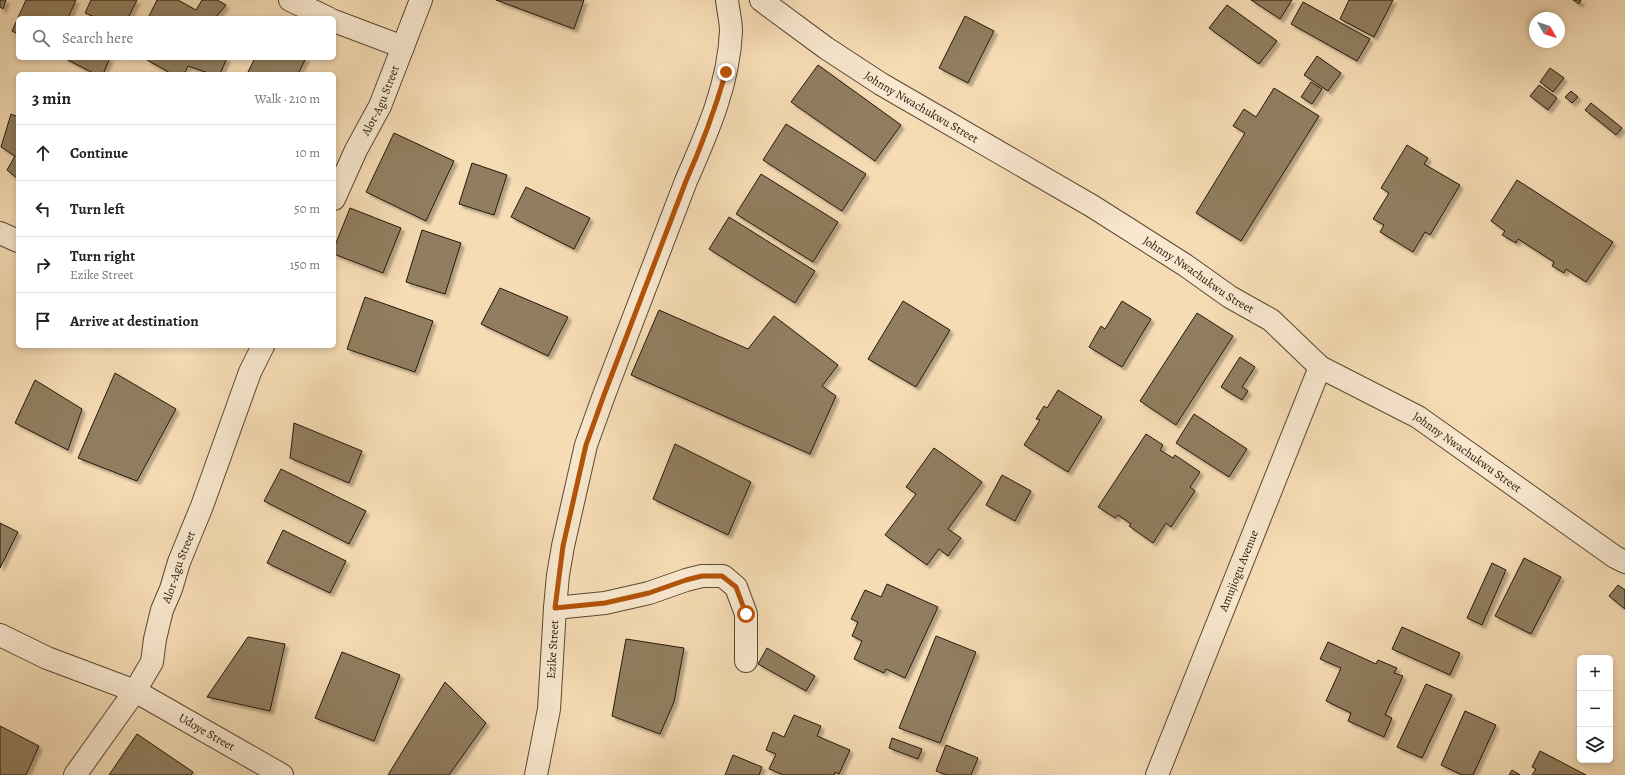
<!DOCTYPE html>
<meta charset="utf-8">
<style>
:root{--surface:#fff;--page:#f2f2f2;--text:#222;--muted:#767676;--line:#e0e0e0}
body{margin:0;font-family:Alegreya,serif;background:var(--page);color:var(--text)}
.controls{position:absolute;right:12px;bottom:12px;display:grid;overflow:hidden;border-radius:6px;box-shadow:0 2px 6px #0003}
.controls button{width:36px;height:36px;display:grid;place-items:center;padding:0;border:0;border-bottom:1px solid var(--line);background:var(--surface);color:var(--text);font:20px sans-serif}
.compass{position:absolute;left:1529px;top:12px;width:36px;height:36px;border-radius:50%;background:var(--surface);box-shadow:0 2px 6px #0003;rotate:129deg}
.stop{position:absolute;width:12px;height:12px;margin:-9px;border:3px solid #b45309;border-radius:50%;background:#fff}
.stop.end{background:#b45309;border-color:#fff;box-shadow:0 1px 4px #0008}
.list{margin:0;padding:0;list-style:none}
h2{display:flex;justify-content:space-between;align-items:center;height:52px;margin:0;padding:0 16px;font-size:17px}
h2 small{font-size:13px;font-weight:400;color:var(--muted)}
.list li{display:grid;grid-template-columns:26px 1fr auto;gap:12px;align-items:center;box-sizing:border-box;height:56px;padding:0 16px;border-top:1px solid var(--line)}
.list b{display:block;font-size:15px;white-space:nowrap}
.list p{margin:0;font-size:13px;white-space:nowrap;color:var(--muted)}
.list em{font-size:13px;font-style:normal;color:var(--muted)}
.icon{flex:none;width:22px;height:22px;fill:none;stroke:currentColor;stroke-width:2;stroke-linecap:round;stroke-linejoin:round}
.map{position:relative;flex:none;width:1625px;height:775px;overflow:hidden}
.search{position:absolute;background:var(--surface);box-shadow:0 2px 6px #0003;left:16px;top:16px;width:320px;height:44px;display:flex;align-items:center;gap:10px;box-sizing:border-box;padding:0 14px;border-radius:6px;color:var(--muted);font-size:15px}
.panel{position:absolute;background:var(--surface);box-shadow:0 2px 6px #0003;left:16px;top:72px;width:320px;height:276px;border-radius:6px}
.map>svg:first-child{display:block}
.building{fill:#917e61;stroke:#241807;filter:url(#shadow)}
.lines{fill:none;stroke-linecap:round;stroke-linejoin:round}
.street-casing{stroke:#584932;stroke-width:24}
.street{stroke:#f9e8cf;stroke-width:22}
.route{stroke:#b45309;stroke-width:5}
.labels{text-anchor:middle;stroke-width:4;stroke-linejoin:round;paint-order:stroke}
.street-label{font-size:12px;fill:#241807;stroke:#f9e8cf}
</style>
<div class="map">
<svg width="1625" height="775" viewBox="0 0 1625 775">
<defs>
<filter id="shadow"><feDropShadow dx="3.5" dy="3.5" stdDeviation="1" flood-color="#0004"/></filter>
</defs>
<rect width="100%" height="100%" fill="#f6dcb5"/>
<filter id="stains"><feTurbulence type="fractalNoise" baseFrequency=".005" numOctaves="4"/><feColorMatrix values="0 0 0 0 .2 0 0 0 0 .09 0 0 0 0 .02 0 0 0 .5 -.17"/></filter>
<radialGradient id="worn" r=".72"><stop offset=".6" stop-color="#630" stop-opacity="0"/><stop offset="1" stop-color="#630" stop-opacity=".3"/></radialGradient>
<!-- building -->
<g class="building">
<path d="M0 0H6L3 9 0 7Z"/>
<path d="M26 0H76L68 18H18V34L12 31Z"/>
<path d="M91 0H137L128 18H97L85 13Z"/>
<path d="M157 0H178L196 10 202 0H217L226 5 216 17 218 18H148Z"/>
<path d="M496 0H584L574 29Z"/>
<path d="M1251 0H1292L1280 19Z"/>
<path d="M1349 0H1393L1374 37 1340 19Z"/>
<path d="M1573 0H1581L1579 4Z"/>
<path d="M1303 2 1370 39 1357 61 1291 24Z"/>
<path d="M1227 5 1277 41 1259 64 1209 28Z"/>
<path d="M965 16 994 31 968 83 939 68Z"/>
<path d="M1317 56 1341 73 1328 91 1304 75Z"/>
<path d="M64 58H110L103 74H95Z"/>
<path d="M148 58H227L220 74H211L188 66 184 74H172L147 60Z"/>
<path d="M255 58H306L298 74H252L248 72Z"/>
<path d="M818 65 901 125 875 161 791 102Z"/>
<path d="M1550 68 1564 78 1553 92 1540 82Z"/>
<path d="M1311 82 1322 89 1312 104 1301 97Z"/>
<path d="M1539 85 1557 98 1548 110 1530 96Z"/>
<path d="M1274 88 1319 116 1241 241 1196 213 1245 133 1233 126 1244 109 1256 117Z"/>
<path d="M1571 91 1578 97 1572 103 1565 97Z"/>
<path d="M1591 103 1622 128 1616 135 1585 110Z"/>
<path d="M11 114 18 117V179L7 170 15 156 1 147Z"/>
<path d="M786 124 866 174 842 211 763 160Z"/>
<path d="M394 133 454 161 426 221 366 192Z"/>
<path d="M1407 145 1428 158 1424 164 1460 185 1430 235 1425 232 1413 252 1380 232 1384 225 1373 219 1389 193 1381 188Z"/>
<path d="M472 163 507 175 494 215 459 204Z"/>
<path d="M761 174 838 222 813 262 736 214Z"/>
<path d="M1517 180 1613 242 1586 282 1566 269 1564 273 1552 266 1554 262 1518 239 1516 243 1502 235 1505 231 1491 221Z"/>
<path d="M526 187 590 218 574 249 511 217Z"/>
<path d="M350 208 401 228 383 273 334 254V248Z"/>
<path d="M729 217 815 271 795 303 709 249Z"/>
<path d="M422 230 461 243 445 294 406 282Z"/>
<path d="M500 288 568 317 548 356 481 324Z"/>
<path d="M365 297 433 321 415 372 347 349Z"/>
<path d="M903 301 950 330 916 387 868 359Z"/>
<path d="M1122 301 1151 319 1122 367 1089 347 1101 326 1105 329Z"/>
<path d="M659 310 748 349 774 316 838 365 822 386 836 396 810 454 631 375Z"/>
<path d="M1197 313 1233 336 1176 425 1140 401Z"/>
<path d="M1240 357 1255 367 1242 387 1248 391 1242 400 1221 387Z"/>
<path d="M115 373 176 409 137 481 78 458Z"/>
<path d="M35 380 82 409 68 450 15 423Z"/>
<path d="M1058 390 1102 417 1068 472 1024 445 1040 420 1036 419 1044 406 1047 408Z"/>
<path d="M1194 414 1247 449 1229 477 1176 443Z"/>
<path d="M294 423 362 451 349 483 290 458Z"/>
<path d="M1146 434 1163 445 1160 450 1173 458 1175 455 1200 472 1190 487 1195 491 1171 527 1166 523 1153 543 1129 526 1131 524 1118 515 1115 518 1098 507Z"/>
<path d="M675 444 751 482 728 535 653 499Z"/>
<path d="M934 448 982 482 948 529 961 538 948 556 939 549 927 565 885 535 916 494 906 487Z"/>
<path d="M281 469 366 511 349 544 264 501Z"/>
<path d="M1002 475 1031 491 1015 521 986 505Z"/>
<path d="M0 523 18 532 0 568Z"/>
<path d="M283 530 346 561 330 593 267 563Z"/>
<path d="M1524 558 1561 577 1531 634 1495 616Z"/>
<path d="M1492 563 1506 570 1482 625 1467 618Z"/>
<path d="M887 584 938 607 905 678 886 669 884 673 854 659 862 641 852 636 858 622 851 619 865 590 881 597Z"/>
<path d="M1618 585 1625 590V609L1609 596Z"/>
<path d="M1402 627 1460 653 1450 675 1392 649Z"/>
<path d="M936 636 976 652 940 743 899 728Z"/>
<path d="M248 637 285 644 270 711 207 697Z"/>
<path d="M626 639 684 648 674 702 660 734 612 716Z"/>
<path d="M1328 642 1376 664 1378 660 1397 668 1394 673 1403 676 1385 715 1392 718 1384 737 1348 721 1351 713 1326 701 1341 668 1320 659Z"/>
<path d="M767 648 815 676 806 691 758 664Z"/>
<path d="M342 652 400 675 374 741 315 718Z"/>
<path d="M445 682 486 723 449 775H388Z"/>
<path d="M1426 684 1452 695 1422 758 1397 747Z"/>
<path d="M1465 711 1496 725 1473 775H1462L1441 765Z"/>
<path d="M794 715 821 726 817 736 850 750 839 774 835 772 834 775H784L769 769 776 754 766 750 773 732 784 737Z"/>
<path d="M0 726 39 746 26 775H0Z"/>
<path d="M137 734 193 772 191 775H109Z"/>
<path d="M892 738 922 749 918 759 889 748Z"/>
<path d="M946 745 978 758 971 775H947L936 771Z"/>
<path d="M1540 751 1586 775H1532L1536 769 1532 767Z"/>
<path d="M733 755 762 767 759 775H725Z"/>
<path d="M1512 770 1520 775H1509Z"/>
</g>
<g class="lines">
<defs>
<g id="street">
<path d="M290 0 328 18"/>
<path id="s1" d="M761 0 826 48 881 84 1092 206 1185 265 1230 297 1271 320 1320 367 1418 417 1615 557 1625 562"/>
<path d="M334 21 403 47"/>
<path id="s2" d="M334 199 356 150 380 106 421 0"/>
<path d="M0 233 18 241"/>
<path d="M555 608 605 603 649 593 686 580 702 576H723L736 587 746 614V661"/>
<path id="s3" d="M0 635 47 658 135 691 282 775"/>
<path id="s4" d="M75 775 135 691 152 662 155 639 162 610 171 589 179 562 202 506 250 372 263 346"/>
<path id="s5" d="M536 775 549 709 555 608 558 575 563 546 586 445 604 395 686 181C707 133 729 84 731 31 731 21 728 10 727 0"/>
<path id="s6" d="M1157 775 1320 367"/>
</g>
</defs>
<!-- street casing -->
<use href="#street" class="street-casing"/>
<!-- street -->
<use href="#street" class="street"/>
</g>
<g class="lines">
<!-- route -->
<path class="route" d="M726 72C715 109 702 145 686 181L604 395 586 445 563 546 555 608 605 603 649 593 686 580 702 576H722L736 587 746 614"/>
</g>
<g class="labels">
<!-- street labels -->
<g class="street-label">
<text dy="4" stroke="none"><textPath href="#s2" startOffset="109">Alor-Agu Street</textPath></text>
<text dy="4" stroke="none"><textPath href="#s1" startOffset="193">Johnny Nwachukwu Street</textPath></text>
<text dy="4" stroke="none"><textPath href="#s1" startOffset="517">Johnny Nwachukwu Street</textPath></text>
<text dy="4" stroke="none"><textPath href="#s1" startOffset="841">Johnny Nwachukwu Street</textPath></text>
<text dy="4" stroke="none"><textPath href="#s4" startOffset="236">Alor-Agu Street</textPath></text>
<text dy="4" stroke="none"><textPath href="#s6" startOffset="220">Amujiogu Avenue</textPath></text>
<text dy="4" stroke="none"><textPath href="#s5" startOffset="127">Ezike Street</textPath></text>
<text dy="4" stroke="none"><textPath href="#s3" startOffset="229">Udoye Street</textPath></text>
</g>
</g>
<rect width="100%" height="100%" filter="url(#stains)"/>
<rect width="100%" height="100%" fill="url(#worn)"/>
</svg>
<div class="controls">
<button>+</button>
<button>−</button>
<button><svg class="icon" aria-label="layers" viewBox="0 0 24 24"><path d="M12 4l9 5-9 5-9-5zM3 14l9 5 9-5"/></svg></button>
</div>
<svg class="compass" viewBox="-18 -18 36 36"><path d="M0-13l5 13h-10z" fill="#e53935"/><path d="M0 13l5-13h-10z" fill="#767676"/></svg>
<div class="stop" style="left:746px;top:614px"></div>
<div class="stop end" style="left:726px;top:72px"></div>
<div class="search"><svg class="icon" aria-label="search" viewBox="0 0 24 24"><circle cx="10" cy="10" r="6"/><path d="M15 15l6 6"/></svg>Search here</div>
<section class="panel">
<h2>3 min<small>Walk · 210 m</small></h2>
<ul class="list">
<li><svg class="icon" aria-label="ahead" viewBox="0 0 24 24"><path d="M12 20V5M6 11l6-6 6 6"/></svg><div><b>Continue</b></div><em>10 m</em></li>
<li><svg class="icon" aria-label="left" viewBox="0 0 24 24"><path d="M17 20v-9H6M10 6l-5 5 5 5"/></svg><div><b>Turn left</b></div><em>50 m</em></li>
<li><svg class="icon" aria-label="right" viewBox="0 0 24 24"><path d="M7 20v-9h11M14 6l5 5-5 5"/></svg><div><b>Turn right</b><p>Ezike Street</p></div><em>150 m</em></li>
<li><svg class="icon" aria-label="arrive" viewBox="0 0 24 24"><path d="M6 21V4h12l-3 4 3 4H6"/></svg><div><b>Arrive at destination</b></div></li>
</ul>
</section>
</div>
